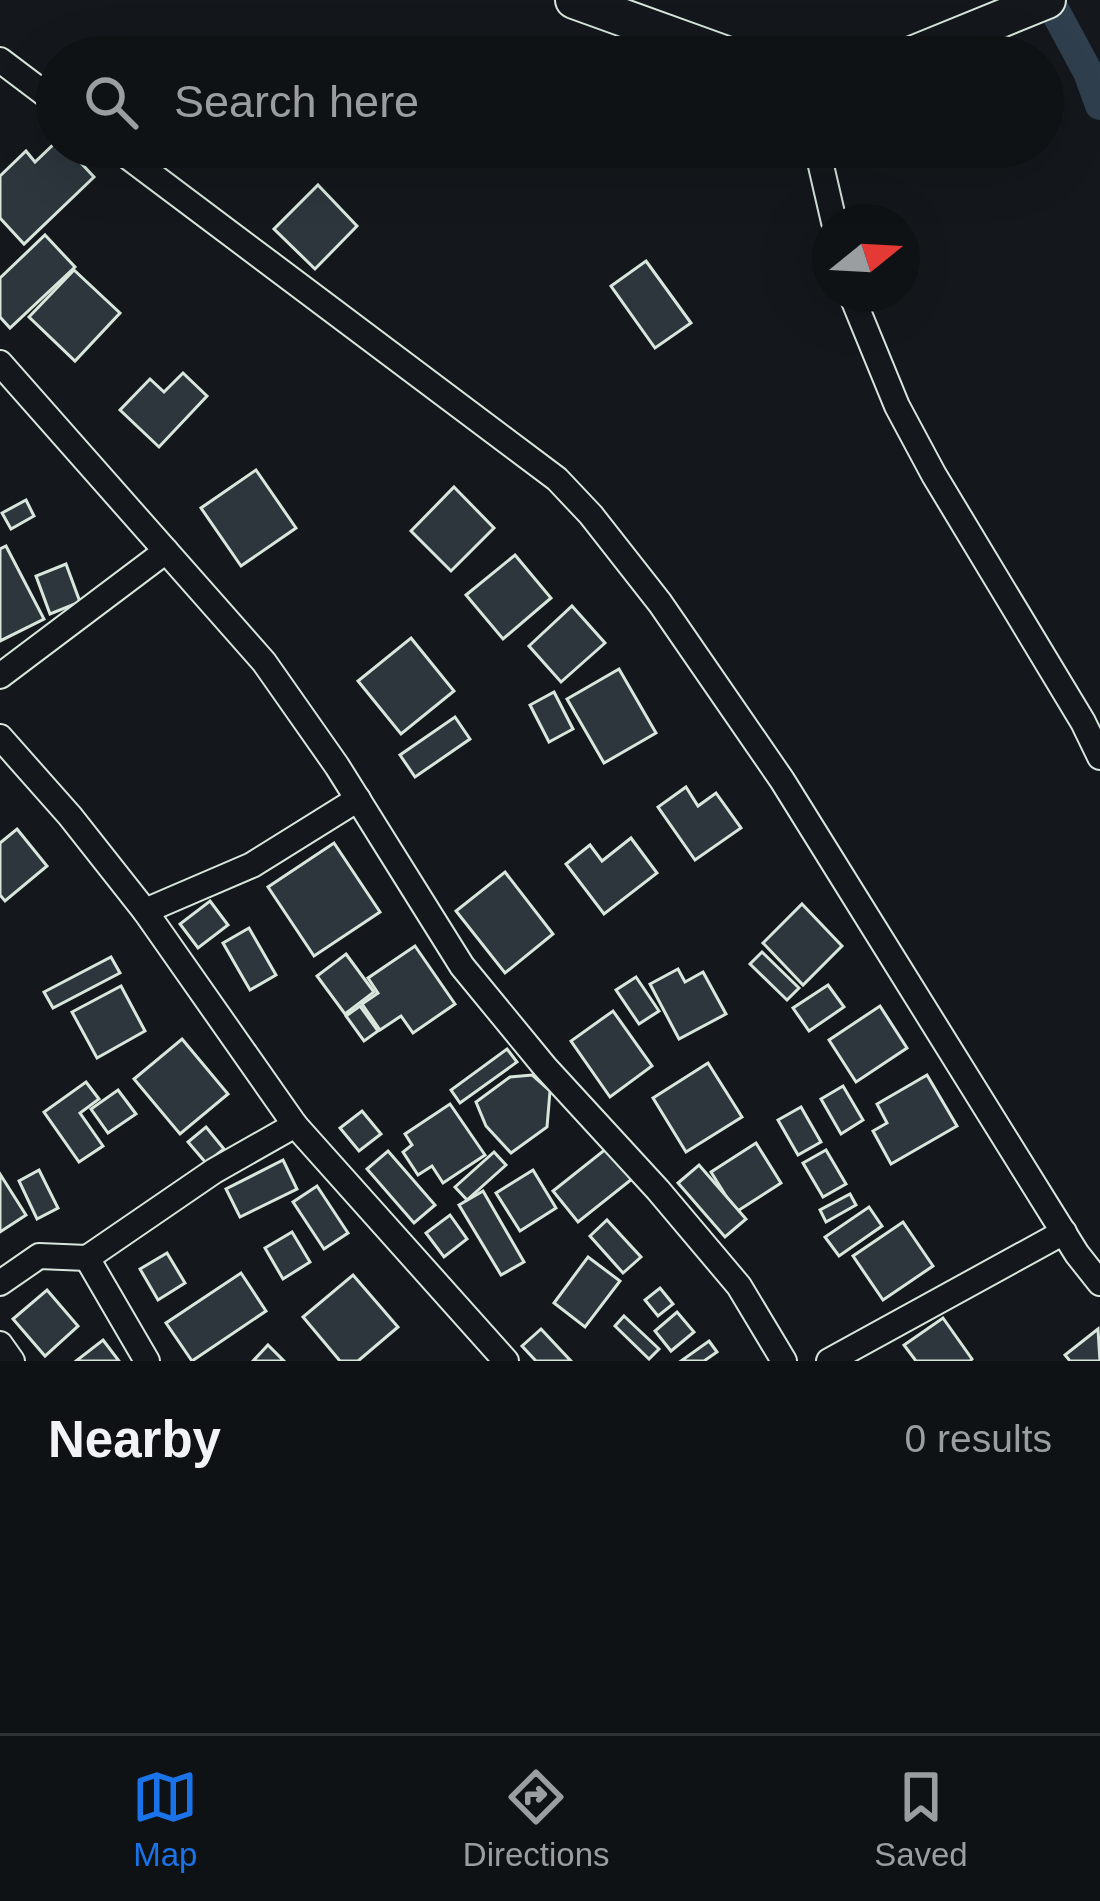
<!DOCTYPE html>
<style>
:root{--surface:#0f1215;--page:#1d2022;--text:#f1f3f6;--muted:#9b9ea0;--line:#2f3234;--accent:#1a73e8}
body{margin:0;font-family:Helvetica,sans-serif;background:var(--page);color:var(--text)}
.compass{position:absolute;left:812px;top:204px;width:108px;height:108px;border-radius:50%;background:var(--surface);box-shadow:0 12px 48px #0002;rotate:72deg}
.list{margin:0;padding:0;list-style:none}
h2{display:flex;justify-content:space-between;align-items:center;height:156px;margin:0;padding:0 48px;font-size:51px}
h2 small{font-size:39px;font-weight:400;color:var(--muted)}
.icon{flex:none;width:66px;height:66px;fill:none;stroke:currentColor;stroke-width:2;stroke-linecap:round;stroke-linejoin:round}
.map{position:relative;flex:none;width:1100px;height:1361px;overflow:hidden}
.search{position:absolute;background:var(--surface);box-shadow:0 12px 48px #0002;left:36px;right:36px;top:36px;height:132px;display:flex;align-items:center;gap:30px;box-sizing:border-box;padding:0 42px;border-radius:66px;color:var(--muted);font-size:45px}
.sheet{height:372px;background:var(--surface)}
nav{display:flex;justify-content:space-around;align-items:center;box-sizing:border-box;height:168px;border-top:3px solid var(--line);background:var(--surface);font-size:33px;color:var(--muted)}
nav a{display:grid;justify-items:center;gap:6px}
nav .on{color:var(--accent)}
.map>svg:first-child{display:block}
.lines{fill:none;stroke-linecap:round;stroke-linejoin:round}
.canal{stroke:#2f3f4d;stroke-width:30}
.building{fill:#2c363c;stroke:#d8e6dc;stroke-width:3}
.minor-casing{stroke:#d8e6dc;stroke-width:28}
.secondary-casing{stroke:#d8e6dc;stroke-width:40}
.minor{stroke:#14181c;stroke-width:24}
.secondary{stroke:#14181c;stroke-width:36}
</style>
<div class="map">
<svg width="1100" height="1361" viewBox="0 0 1100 1361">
<rect width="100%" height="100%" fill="#14181c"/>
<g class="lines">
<!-- canal -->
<path class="canal" d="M1049 0 1088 72 1100 105"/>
</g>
<!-- building -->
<g class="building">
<path d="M57 141V147H66L94 177 24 244 0 218V176L26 151 35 162Z"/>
<path d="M318 185 357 226 315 269 274 229Z"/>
<path d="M45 235 75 267 10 328 0 317V278Z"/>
<path d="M646 261 691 323 655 348 611 286Z"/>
<path d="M74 270 120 313 75 361 29 317Z"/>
<path d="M183 373 207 396 159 447 120 410 150 379 164 392Z"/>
<path d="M256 470 296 528 241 566 201 508Z"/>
<path d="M454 487 494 528 451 571 411 531Z"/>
<path d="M26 500 34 516 11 529 2 513Z"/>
<path d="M6 546 44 619 0 641V549Z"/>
<path d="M515 555 551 598 503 639 466 595Z"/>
<path d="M66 564 80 602 50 614 36 576Z"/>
<path d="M572 606 605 643 561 682 529 646Z"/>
<path d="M411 638 454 691 401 734 358 681Z"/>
<path d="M619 669 656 733 604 763 567 699Z"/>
<path d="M554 692 573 729 549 742 530 705Z"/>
<path d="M455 717 470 739 415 777 400 755Z"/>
<path d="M686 787 698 806 716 793 741 828 695 860 658 807Z"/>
<path d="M17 829 47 866 5 901 0 895V843Z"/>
<path d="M631 838 657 873 604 914 566 864 590 845 602 861Z"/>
<path d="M334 843 380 912 314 956 268 887Z"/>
<path d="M505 872 553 934 505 973 456 911Z"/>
<path d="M210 901 228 925 198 948 180 924Z"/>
<path d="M802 904 842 946 803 985 763 943Z"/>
<path d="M249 928 276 975 250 990 223 943Z"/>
<path d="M415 946 455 1004 413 1033 401 1016 380 1030 362 1004 378 993 368 978Z"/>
<path d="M762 952 799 988 787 1000 750 964Z"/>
<path d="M346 954 374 992 345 1014 317 976Z"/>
<path d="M111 957 120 973 53 1008 44 992Z"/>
<path d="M678 969 685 982 703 972 726 1014 679 1039 650 984Z"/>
<path d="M636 977 659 1011 639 1024 616 990Z"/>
<path d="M828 985 844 1007 809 1031 793 1008Z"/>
<path d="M121 986 145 1031 97 1058 72 1012Z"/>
<path d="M360 1006 378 1031 364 1041 346 1016Z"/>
<path d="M880 1006 907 1048 856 1082 829 1040Z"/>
<path d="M613 1011 652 1066 610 1097 571 1041Z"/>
<path d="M182 1039 228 1094 180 1134 134 1079Z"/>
<path d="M507 1049 517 1062 460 1103 451 1090Z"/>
<path d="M708 1063 742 1117 686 1152 653 1098Z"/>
<path d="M532 1075 550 1091 547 1127 511 1153 486 1126 476 1102 510 1077Z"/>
<path d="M927 1075 957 1126 891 1164 873 1131 887 1123 877 1104Z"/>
<path d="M86 1082 99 1099 80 1113 103 1146 79 1162 44 1112Z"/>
<path d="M843 1086 863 1120 841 1134 821 1099Z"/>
<path d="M118 1090 136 1114 108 1133 91 1109Z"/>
<path d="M450 1104 485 1155 443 1183 432 1166 418 1175 403 1152 412 1145 405 1134Z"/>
<path d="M801 1107 821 1142 798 1155 778 1120Z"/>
<path d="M362 1111 381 1134 359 1151 340 1128Z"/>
<path d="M206 1127 224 1149 206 1163 188 1142Z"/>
<path d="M756 1143 781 1183 736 1212 711 1172Z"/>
<path d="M607 1148 632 1179 578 1222 553 1191Z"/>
<path d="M826 1150 846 1184 823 1197 803 1163Z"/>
<path d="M388 1151 435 1205 414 1223 367 1169Z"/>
<path d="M494 1152 506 1165 467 1200 455 1187Z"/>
<path d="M283 1160 297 1189 240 1217 226 1189Z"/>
<path d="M699 1165 746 1219 725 1237 678 1183Z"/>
<path d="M39 1170 58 1208 37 1219 19 1181Z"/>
<path d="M533 1170 556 1208 520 1231 496 1193Z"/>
<path d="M0 1174 26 1215 0 1232Z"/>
<path d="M317 1186 348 1233 324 1249 293 1202Z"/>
<path d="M483 1191 524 1262 501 1275 459 1205Z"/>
<path d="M850 1194 856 1205 826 1222 820 1210Z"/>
<path d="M869 1207 882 1226 839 1256 825 1237Z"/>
<path d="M450 1215 467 1239 444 1257 426 1233Z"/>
<path d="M607 1220 641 1257 623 1273 590 1236Z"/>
<path d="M903 1222 933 1266 883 1300 853 1256Z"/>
<path d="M292 1232 310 1262 283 1279 265 1248Z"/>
<path d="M167 1253 185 1283 158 1300 140 1269Z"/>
<path d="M588 1257 620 1281 585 1327 554 1303Z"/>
<path d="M241 1273 266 1311 192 1361 166 1323Z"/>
<path d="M353 1275 398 1327 358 1361H340L303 1317Z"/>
<path d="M660 1288 673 1304 658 1316 645 1300Z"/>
<path d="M47 1290 78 1326 45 1356 13 1319Z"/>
<path d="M677 1312 694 1332 671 1351 655 1331Z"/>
<path d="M624 1316 659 1349 649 1359 615 1326Z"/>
<path d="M943 1318 972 1359 970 1361H916L904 1345Z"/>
<path d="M541 1329 571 1361H536L522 1346Z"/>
<path d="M1098 1329 1100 1361H1070L1065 1355Z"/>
<path d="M103 1340 119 1361H76Z"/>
<path d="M709 1341 717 1352 704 1361H681Z"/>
<path d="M268 1345 284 1361H253Z"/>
</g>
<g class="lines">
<defs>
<g id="minor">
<path d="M0 60 57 103"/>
<path d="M115 147 557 479 591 515 660 603 782 780 1077 1254 1100 1283"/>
<path d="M821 147 819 157 834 222"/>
<path d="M851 294 897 406 934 475 1083 722 1100 757"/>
<path d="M0 363 264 662 337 766 462 966 545 1067 658 1190 739 1286 784 1361"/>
<path d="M0 676 166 551"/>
<path d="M0 737 70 816 145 911 295 1125 506 1361"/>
<path d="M145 911 252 865 358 799"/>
<path d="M87 1258 147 1361"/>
<path d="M0 1283 39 1256 87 1258 214 1171 295 1125"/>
<path d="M0 1344 12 1361"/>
<path d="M829 1361 1064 1232"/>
</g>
<g id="secondary">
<path d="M574 0 732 57"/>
<path d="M907 57 1047 0"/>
</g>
</defs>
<!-- minor casing -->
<use href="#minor" class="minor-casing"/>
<!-- secondary casing -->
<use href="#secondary" class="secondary-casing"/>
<!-- minor -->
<use href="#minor" class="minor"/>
<!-- secondary -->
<use href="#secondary" class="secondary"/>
</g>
</svg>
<svg class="compass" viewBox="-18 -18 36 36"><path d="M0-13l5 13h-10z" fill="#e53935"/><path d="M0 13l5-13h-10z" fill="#9b9ea0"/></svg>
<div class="search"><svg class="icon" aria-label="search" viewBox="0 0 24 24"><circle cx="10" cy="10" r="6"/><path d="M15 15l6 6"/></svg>Search here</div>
</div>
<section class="sheet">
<h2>Nearby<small>0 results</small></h2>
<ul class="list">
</ul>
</section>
<nav>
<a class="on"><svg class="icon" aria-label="map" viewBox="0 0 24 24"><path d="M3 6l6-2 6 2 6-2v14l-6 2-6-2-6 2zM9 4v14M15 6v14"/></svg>Map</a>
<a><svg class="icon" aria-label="directions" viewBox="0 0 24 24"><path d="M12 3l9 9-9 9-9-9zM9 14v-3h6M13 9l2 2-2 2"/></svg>Directions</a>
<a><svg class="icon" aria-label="saved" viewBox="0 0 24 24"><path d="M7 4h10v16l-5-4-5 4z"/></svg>Saved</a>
</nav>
